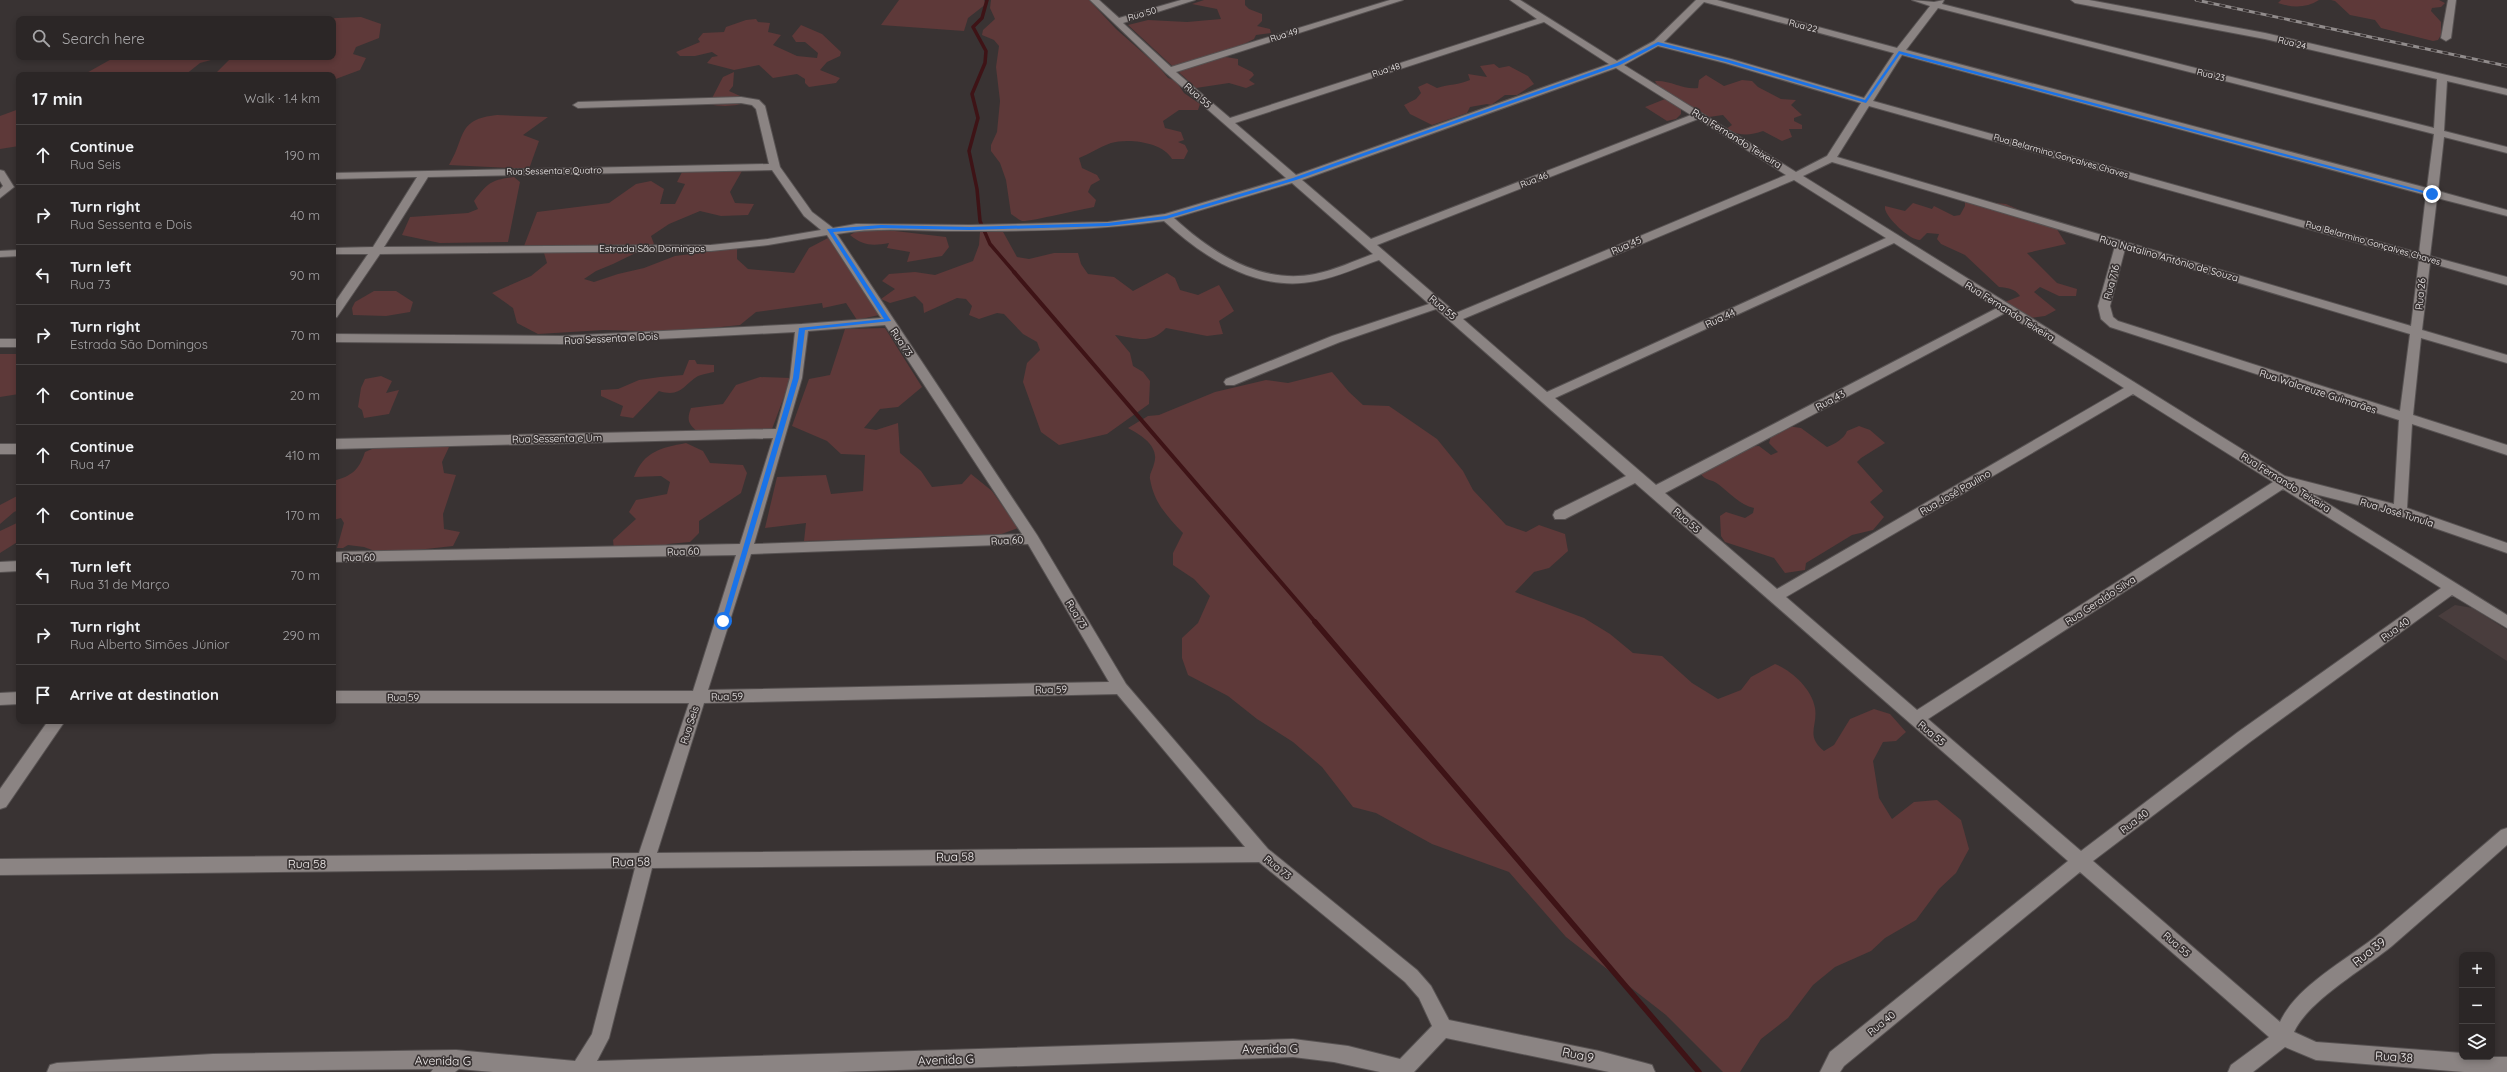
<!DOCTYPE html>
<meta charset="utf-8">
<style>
:root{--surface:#2b2626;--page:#332e2e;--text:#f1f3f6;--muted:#a6a5a7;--line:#474343}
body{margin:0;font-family:Quicksand,sans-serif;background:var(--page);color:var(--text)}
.controls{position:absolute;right:12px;bottom:12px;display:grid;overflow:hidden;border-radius:8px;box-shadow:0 2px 6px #0003}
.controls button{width:36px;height:36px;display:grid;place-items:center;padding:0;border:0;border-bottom:1px solid var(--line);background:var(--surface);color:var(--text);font:20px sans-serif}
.stop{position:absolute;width:12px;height:12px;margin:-9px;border:3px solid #1a73e8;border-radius:50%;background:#fff}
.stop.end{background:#1a73e8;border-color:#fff;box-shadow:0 1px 4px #0008}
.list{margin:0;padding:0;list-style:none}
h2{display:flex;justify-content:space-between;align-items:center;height:52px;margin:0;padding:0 16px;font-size:17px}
h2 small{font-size:13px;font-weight:400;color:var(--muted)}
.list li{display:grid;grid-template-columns:26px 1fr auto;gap:12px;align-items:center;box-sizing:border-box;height:60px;padding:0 16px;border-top:1px solid var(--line)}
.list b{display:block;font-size:15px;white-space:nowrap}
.list p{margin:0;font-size:13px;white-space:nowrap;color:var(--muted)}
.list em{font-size:13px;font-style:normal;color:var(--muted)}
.icon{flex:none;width:22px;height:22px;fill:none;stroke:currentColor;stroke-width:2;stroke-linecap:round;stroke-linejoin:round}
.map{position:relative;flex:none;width:2507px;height:1072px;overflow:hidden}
.search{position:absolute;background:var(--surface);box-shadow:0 2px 6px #0003;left:16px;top:16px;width:320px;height:44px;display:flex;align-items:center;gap:10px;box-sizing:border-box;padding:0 14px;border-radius:8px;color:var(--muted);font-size:15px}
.panel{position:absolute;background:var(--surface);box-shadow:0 2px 6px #0003;left:16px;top:72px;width:320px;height:652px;border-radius:8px}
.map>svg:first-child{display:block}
.built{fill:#493d3d}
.green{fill:#5e3939}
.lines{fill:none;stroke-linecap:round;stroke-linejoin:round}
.stream-far2{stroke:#3e1316;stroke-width:3.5}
.stream-far1{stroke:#3e1316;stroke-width:4}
.stream{stroke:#3e1316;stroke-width:5.5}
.street-casing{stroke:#575252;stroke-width:2}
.street{fill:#8b8483;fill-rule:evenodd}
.rail-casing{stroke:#918c8c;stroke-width:3}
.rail{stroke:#393333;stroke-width:2;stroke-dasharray:6;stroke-linecap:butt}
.route{fill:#1a73e8}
.labels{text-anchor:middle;stroke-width:3.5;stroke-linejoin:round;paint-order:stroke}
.far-street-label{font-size:9px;fill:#f4f0f0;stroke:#393333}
.street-label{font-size:10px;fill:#f4f0f0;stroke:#393333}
.near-street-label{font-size:12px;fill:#f4f0f0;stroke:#393333}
</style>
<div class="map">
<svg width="2507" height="1072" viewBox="0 0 2507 1072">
<rect width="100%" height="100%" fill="#393333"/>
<!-- built -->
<path class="built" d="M2455 605 2473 608 2507 630V661L2438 616Z"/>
<!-- green -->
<g class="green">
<path d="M899 0H984L986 4 968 18 964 31 881 25Z"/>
<path d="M991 0H1089L1116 29 1159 67 1168 78 1176 81 1184 93 1200 104 1198 110H1179L1163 121 1165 128 1181 132 1184 140 1178 142 1185 145 1188 151 1184 159H1172C1163 142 1128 138 1111 143 1099 147 1090 154 1079 158L1082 168 1097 175 1100 180 1091 185 1088 192 1096 200 1094 207C1083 209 1028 222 1022 221 1018 219 1014 216 1011 214L1006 180 1000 163 991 151V145L997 132 1000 101 996 67 999 46 994 40 982 35 983 30 995 19 990 8Z"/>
<path d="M1204 0H1245V5L1249 9 1262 14V21L1257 26 1270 29 1271 33 1256 35 1254 39 1220 56 1238 59V65L1252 72 1254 75 1249 80 1255 84 1246 88 1229 83 1196 88 1128 25 1148 20 1187 22 1221 19 1217 9 1192 4Z"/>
<path d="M2281 0H2319C2306 8 2293 8 2278 3Z"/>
<path d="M2331 0H2439L2445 3 2441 7 2432 8 2431 11 2441 22V35L2438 40 2433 41 2381 28 2375 20 2350 15 2335 1Z"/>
<path d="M361 17 381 24 379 38 356 47 353 54 366 58 360 70 333 80V75H214L232 57H333V19H313Z"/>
<path d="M756 19 758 22 770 23 768 32 781 35 773 45 797 56 817 58 818 53 805 42H796L792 36 801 25 822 34 841 52 840 56 827 62 820 70 840 78 836 83 809 87 805 83V79L797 74 773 78 759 65 734 70 707 63 712 57 718 56 712 52 695 56H680L676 52 700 42 698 39 703 33 724 32 726 27 746 20Z"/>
<path d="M115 57H222L200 63 185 75H83Z"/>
<path d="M1494 64 1499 68 1509 66 1528 76 1534 84 1517 95H1505L1491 105 1487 104 1470 107 1467 113 1432 125 1410 114 1404 105 1416 99 1421 93 1418 87 1427 83 1437 88C1449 84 1459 85 1470 80L1468 74 1487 77 1480 66Z"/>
<path d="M734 72 733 86 729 91 749 100C740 107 720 107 709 104L723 77Z"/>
<path d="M1706 75 1724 86 1742 80 1752 81 1758 87 1781 99 1796 100 1791 105 1802 115 1794 118V121L1802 125V129H1789L1792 137 1782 141 1763 131C1749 136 1740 136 1726 129L1732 125 1723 115 1709 117 1690 108H1681V114L1676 119 1667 121 1645 107 1665 99 1655 81C1671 80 1683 90 1698 88L1699 80Z"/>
<path d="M19 109V146L0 149V116Z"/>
<path d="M497 115 548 117 523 135 539 141 529 169 449 165C466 138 456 119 497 115Z"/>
<path d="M727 170 742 171 730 192 735 203 754 204 748 215 721 216 700 211 669 224 651 236 654 244 613 264 596 271 584 279 594 282 618 274 644 268 675 256 737 248V259L748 269 794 273 809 248 828 238 879 315 857 320 846 303 823 308 822 303 756 312 740 325 674 332 604 330 538 334 517 323 513 308 492 293 531 276 547 263 544 253 524 246 537 212 609 203 636 184 651 181 664 189 660 204H675L685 184 677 182 682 172Z"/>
<path d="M514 177 520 182 508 242 440 243 402 235 410 217 468 213 478 209 474 201C488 182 492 180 514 177Z"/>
<path d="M1965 200 2006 204 2055 226 2066 244 2027 253 2057 283 2077 289 2076 296H2059L2040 287 2034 292 2056 310 2045 316 2029 318 2005 302 2020 296C2014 288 2008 288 1999 287L1965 255 1941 244 1937 239 1939 234 1927 233 1920 240C1909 240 1887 218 1885 209V206L1905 211 1913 203 1932 209 1934 206 1954 216 1960 215 1965 206Z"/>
<path d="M859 230 895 231 946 237 949 247 942 256 907 262 910 252 887 248 889 243C873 246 863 246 850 235Z"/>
<path d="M1002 230 1017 257 1029 259 1054 253H1078L1081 264 1088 274 1114 277 1133 291 1167 273 1175 278 1180 290 1198 295 1219 285 1234 311 1219 321 1223 334 1207 336 1166 328C1150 345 1137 338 1115 335L1130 353 1133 366 1143 372 1150 381 1149 404 1107 434 1059 445 1041 432 1023 382 1027 363 1040 350 1037 342 1023 334 1004 314 997 313 979 319 969 315 972 306 966 299 957 298 924 313 923 304 915 296 890 303 881 299 895 289 882 281 889 274 915 272 935 275 973 261 979 245 980 232Z"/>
<path d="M374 291H396L413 302 410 312 386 316 353 315 352 308 355 302Z"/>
<path d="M885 328 922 387 898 407 880 409 864 428 876 430 898 423 900 453 921 471 932 487 962 484 971 474 992 491 1018 528 999 535 804 541 806 523 765 528 777 477 826 475 831 494 863 491 865 455 841 454 827 441 792 426 809 379 830 375 845 329Z"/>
<path d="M0 354H19V363L17 366H19V394L0 397Z"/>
<path d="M689 360H695L697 364 714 365V372C709 373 703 374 698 376 683 385 681 398 659 391L633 418 620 416 623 406 601 396V390L618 389 639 380 660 377 683 375Z"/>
<path d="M1332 372 1349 392 1363 405 1389 406 1437 439 1463 471 1473 490 1506 525 1526 532 1539 525 1565 534 1568 551 1549 568 1534 572 1515 592 1584 618 1610 634 1633 653 1662 656 1692 683 1718 699 1741 690 1751 677 1775 664C1791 670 1812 689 1815 708 1818 727 1805 735 1824 751L1834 745 1850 719 1874 709 1890 714 1906 732 1896 741 1883 742 1873 761 1879 798 1892 819 1914 802 1937 800 1961 820 1969 849 1956 873 1939 889 1916 920 1885 938 1871 951 1835 967 1813 985 1788 1018 1761 1039 1740 1072H1723L1666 1015 1566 937 1509 872 1432 844 1376 813 1353 807 1322 767 1293 742 1257 719 1228 696 1188 675 1182 658V638L1198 623 1210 596 1194 579 1173 565V553L1183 533C1167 516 1154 503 1150 479 1149 474 1153 469 1154 464 1160 446 1141 435 1128 428L1148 416 1159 415 1215 392 1266 380 1288 383Z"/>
<path d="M381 376 392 381 386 393 399 390 389 414 364 418 362 410 358 407 361 388 365 379Z"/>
<path d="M760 377 791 378 772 429 699 433C689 425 686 421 691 408L723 404 736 385Z"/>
<path d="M1787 426 1801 428 1827 447C1835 444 1845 438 1847 431L1859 426 1870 430 1885 443 1861 458 1857 462 1883 491 1870 502 1884 517 1873 530 1852 535 1806 563 1805 570 1785 573 1774 558 1725 542 1721 536 1720 516 1726 512 1745 518 1753 513 1754 508C1740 505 1730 493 1718 484 1712 479 1705 481 1700 473L1725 451 1739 455 1747 447 1759 446 1771 455 1778 452 1769 443 1771 436Z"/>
<path d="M386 443 449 447 442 462 444 473 456 475 443 514 444 529 460 532 453 546 417 550 396 559 364 547 348 545 343 548H337L344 523 341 518 333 520V481C352 476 359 470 365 452Z"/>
<path d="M686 443 703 451 710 463 743 465 747 473 741 493 699 521V533L690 542 668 544 644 555 614 550 613 540 636 519 629 512 636 500 667 494 670 482 661 476 634 477C644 451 661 448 686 443Z"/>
<path d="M19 495V510L14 512 0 524V505Z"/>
<path d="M19 522V541L0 553V531Z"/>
</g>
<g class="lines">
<!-- stream-far2 -->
<path class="stream-far2" d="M987 0 982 18 973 27 986 51 985 63 972 94 978 118 969 151 977 189 980 221 990 244 1015 273"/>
<!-- stream-far1 -->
<path class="stream-far1" d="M1014 272 1316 623"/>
<!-- stream -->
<path class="stream" d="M1315 622 1699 1072"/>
<defs>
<g id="street">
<path d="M1090 0H1099L1119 18 1181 0H1195L1123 23 1171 67 1390 0H1403L1176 72 1230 118 1537 19 1510 0H1520L1617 61 1654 41 1696 0H1717L1897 48 1930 6 1912 0 1934 2 1944 0 1942 4 2434 128 2437 79 2265 39 2075 3 2071 0H2089L2265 33 2507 89V95L2447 81 2444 131 2507 147V153L2444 137 2438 191 2507 210V216L2437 198 2430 256 2507 277V285L2430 263 2422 330 2507 355V363L2421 338 2413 415 2507 445V455L2412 424 2407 508 2507 543V553L2397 515 2311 493 2507 615V628L2452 595 2250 742 2093 861 2280 1022C2296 986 2348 959 2379 934 2420 900 2460 865 2501 830L2507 828V845C2469 879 2430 913 2392 946 2364 969 2308 1001 2294 1032L2316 1042 2462 1053V1057H2507V1072H2464L2316 1060 2285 1047 2253 1072H2228L2231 1065 2269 1037 2080 872 1844 1066 1840 1072H1820L1830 1052 2068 861 1635 483 1565 519H1555L1553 515 1555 511 1626 476 1436 309 1340 342 1234 385H1226L1224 382 1226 379 1332 336 1429 304 1379 260C1358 267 1338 277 1316 281 1258 293 1204 258 1164 221 1099 230 1035 231 970 231 926 232 880 226 837 234L1037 535 1126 684 1268 849 1417 970 1431 986 1449 1020 1599 1051 1645 1063 1652 1065 1655 1072H1609L1446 1038 1414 1072H1380L1334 1062 1293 1057 838 1072H493L459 1069 455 1072H431L433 1069 47 1072 50 1065 57 1063 213 1054 456 1050 575 1061 592 1034 635 868 0 875V859L639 853 689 703H333V691H693L736 555 333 562V552L740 544 773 438 333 449V439L776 429 790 378 795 332 562 344 333 342V334L562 336 802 324 881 318 827 235 768 245 711 251 380 254 337 317 333 318V305L368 254H333V248L373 247 417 177 333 179V173L769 164 756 109 752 105 741 103 578 108 573 105 578 102 741 97 759 100 765 106 780 167 812 212 833 228 856 224 970 225 1108 222 1165 214 1286 178 1166 73ZM1704 2 1894 53 1864 98 1731 59 1664 42ZM1938 8 2434 134 2427 188 1906 50ZM1544 22 1609 64 1296 175 1235 123ZM1658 46 1725 63 1861 103 1827 156 1796 172 1624 65ZM1902 55 2426 195 2419 253 1873 101ZM1616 68 1691 115 1371 239 1302 180ZM1869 106 2419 260 2411 326 1837 157ZM1698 119 1786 175 1456 313 1377 245ZM1832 162 2115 246 2098 306 2101 319 2110 327 2399 420 2394 504 2285 476 1803 176ZM772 170 804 216 821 230 768 239 711 245 384 247 428 177ZM1794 180 1886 238 1547 392 1463 319ZM1292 183 1373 254C1354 261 1335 270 1315 274 1261 285 1212 253 1174 218ZM1894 243 1997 308 1656 485 1555 398ZM2125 249 2410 334 2400 411 2118 321 2113 317 2110 306ZM2005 313 2124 388 1777 589 1665 493ZM885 325 1022 534 754 544 802 378 808 331ZM2133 394 2273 482 1917 710 1786 597ZM2283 489 2441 588 2238 732 2081 851 1928 719ZM1028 544 1109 682 708 690 751 554ZM1117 694 1245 847 657 853 704 703ZM1259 862 1405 982 1419 998 1432 1026 1400 1059 1348 1046 1293 1039 597 1061 609 1038 652 868Z"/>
<path d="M2448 0H2456L2451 38 2446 41 2441 38Z"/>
<path d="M0 170 4 171 14 187 0 198V189L3 186 0 181Z"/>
<path d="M19 250V256L0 257V251Z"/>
<rect x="0" y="339" width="19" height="8"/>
<rect x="0" y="444" width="19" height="10"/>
<path d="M19 561V571L0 572V562Z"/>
<path d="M19 692V704L0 705V693Z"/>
<path d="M48 721H65L6 807 0 809V789Z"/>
</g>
</defs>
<!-- street casing -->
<use href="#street" class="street-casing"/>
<!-- street -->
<use href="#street" class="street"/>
<defs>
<path id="rail" d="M2196 0 2507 66"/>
</defs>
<!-- rail casing -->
<use href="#rail" class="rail-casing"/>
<!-- rail -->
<use href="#rail" class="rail"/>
</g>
<!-- route -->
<path class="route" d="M1658 42 1729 60 1865 100 1899 51 2435 194 2431 195 1900 54 1866 103 1726 62 1658 45 1620 65 1296 180 1166 219 1108 226 970 230 881 228 833 232 891 321 805 330 799 378 727 621 721 623 793 378 799 328 884 319 827 229 881 225 970 227 1108 223 1166 216 1293 178 1617 63Z"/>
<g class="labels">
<!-- far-street labels -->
<g class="far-street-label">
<text transform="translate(1142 14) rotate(-16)" y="3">Rua 50</text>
<text transform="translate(1803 26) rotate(15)" y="3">Rua 22</text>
<text transform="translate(1284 35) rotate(-17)" y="3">Rua 49</text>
<text transform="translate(2292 43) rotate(14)" y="3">Rua 24</text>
<text transform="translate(1386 70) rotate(-18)" y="3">Rua 48</text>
<text transform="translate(2211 75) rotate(14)" y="3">Rua 23</text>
<text transform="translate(2061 156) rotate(16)" y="3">Rua Belarmino Gonçalves Chaves</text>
<text transform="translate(554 171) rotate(-1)" y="3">Rua Sessenta e Quatro</text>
<text transform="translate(1534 180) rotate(-21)" y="3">Rua 46</text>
<text transform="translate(2373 243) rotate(16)" y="3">Rua Belarmino Gonçalves Chaves</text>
</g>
<!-- street labels -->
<g class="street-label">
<text transform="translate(1198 95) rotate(41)" y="4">Rua 55</text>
<text transform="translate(1737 138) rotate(32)" y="4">Rua Fernando Teixeira</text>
<text transform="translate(1626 245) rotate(-23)" y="4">Rua 45</text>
<text x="652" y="252">Estrada São Domingos</text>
<text transform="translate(2169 258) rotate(16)" y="4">Rua Natalino Antônio de Souza</text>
<text transform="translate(2111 282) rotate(-75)" y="4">Rua 716</text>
<text transform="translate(2420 294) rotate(-84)" y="4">Rua 26</text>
<text transform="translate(1443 307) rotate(40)" y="4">Rua 55</text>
<text transform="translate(2010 311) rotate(32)" y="4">Rua Fernando Teixeira</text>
<text transform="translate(1720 318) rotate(-25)" y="4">Rua 44</text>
<text transform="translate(611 338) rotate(-3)" y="4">Rua Sessenta e Dois</text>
<text transform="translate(902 342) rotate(56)" y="4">Rua 73</text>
<text transform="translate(2318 391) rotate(18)" y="4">Rua Walcreuze Guimarães</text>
<text transform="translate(1830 400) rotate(-28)" y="4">Rua 43</text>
<text transform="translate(557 438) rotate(-1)" y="4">Rua Sessenta e Um</text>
<text transform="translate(2286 482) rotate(32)" y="4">Rua Fernando Teixeira</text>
<text transform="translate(1955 492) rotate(-30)" y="4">Rua José Paulino</text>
<text transform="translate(2397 512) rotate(17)" y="4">Rua José Tunula</text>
<text transform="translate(1687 520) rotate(41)" y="4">Rua 55</text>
<text transform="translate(1007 540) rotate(-3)" y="4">Rua 60</text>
<text transform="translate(683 551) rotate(-2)" y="4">Rua 60</text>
<text transform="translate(359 557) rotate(-1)" y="4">Rua 60</text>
<text transform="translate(2100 600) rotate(-33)" y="4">Rua Geraldo Silva</text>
<text transform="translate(1077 614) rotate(59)" y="4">Rua 73</text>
<text transform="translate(2395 629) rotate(-36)" y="4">Rua 40</text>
<text transform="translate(1051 689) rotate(-1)" y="4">Rua 59</text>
<text transform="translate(727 696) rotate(-1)" y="4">Rua 59</text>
<text x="403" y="701">Rua 59</text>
<text transform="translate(689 725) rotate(-72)" y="4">Rua Seis</text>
<text transform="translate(1932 733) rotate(40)" y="4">Rua 55</text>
<text transform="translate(2134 821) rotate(-37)" y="4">Rua 40</text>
<text transform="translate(1278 867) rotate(39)" y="4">Rua 73</text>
<text transform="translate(2177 944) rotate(41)" y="4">Rua 55</text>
<text transform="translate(1881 1023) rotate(-39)" y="4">Rua 40</text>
</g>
<!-- near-street labels -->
<g class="near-street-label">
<text transform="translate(955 857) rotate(-1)" y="4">Rua 58</text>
<text transform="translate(631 862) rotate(-1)" y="4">Rua 58</text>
<text x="307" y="868">Rua 58</text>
<text transform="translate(2369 952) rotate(-38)" y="4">Rua 39</text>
<text transform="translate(1270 1049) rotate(-1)" y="4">Avenida G</text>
<text transform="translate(1578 1055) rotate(12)" y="4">Rua 9</text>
<text transform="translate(2394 1057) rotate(4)" y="4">Rua 38</text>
<text transform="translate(946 1060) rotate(-2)" y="4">Avenida G</text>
<text transform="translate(443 1061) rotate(1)" y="4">Avenida G</text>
</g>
</g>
</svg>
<div class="controls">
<button>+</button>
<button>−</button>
<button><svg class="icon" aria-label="layers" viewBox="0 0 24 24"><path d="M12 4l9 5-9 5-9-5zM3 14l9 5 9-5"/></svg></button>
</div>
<div class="stop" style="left:723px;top:621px"></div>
<div class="stop end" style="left:2432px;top:194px"></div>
<div class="search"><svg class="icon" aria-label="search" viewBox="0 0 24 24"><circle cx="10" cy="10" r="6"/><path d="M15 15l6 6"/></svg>Search here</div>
<section class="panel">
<h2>17 min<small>Walk · 1.4 km</small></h2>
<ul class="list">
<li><svg class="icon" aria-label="ahead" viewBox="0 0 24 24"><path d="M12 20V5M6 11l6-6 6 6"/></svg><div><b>Continue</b><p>Rua Seis</p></div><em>190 m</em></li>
<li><svg class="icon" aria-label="right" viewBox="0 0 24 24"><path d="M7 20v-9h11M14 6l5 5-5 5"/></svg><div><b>Turn right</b><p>Rua Sessenta e Dois</p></div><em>40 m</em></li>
<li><svg class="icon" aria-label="left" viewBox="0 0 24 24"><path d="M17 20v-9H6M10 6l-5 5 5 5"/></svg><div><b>Turn left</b><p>Rua 73</p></div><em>90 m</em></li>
<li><svg class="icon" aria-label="right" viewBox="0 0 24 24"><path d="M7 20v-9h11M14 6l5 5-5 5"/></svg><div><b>Turn right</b><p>Estrada São Domingos</p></div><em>70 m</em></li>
<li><svg class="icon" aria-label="ahead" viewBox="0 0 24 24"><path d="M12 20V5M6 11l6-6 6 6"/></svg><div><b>Continue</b></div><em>20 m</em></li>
<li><svg class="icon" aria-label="ahead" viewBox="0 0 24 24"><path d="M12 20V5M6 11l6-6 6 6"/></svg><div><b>Continue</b><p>Rua 47</p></div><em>410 m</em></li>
<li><svg class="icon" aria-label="ahead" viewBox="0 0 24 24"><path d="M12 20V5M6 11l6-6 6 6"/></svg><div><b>Continue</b></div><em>170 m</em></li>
<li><svg class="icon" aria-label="left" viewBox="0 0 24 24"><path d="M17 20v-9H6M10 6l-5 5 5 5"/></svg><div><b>Turn left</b><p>Rua 31 de Março</p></div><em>70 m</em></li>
<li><svg class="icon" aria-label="right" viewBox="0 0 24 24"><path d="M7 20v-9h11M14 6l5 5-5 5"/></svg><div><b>Turn right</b><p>Rua Alberto Simões Júnior</p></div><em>290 m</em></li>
<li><svg class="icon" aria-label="arrive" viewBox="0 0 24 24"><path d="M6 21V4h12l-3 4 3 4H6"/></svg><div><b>Arrive at destination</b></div></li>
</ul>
</section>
</div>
